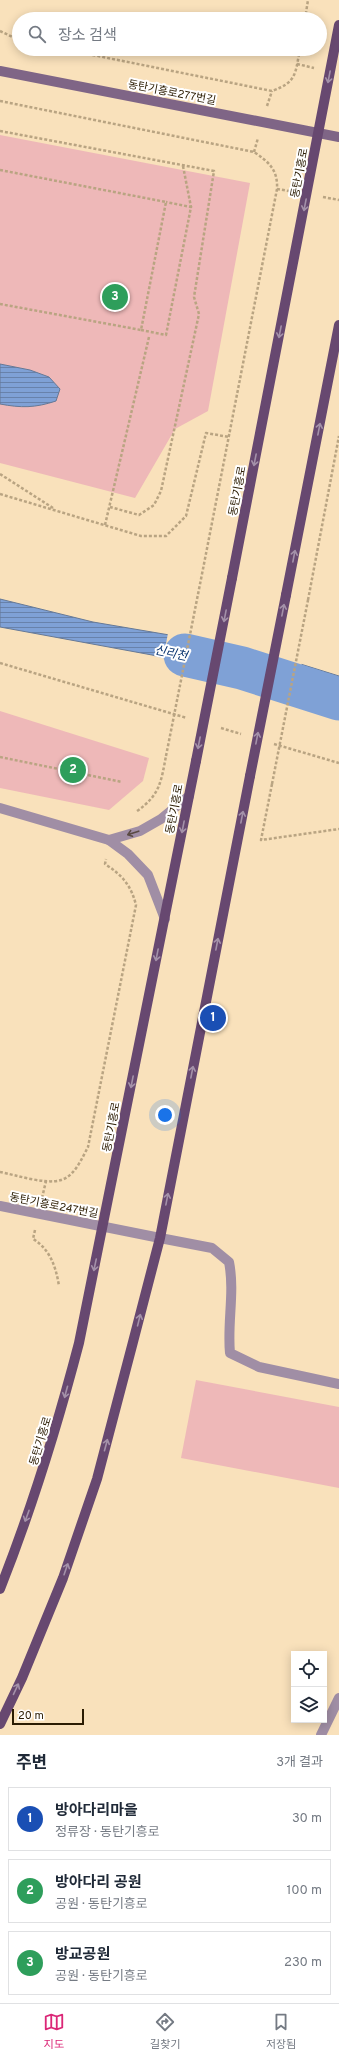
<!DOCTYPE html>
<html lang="ko">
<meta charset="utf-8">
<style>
:root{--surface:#fff;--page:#f2f2f3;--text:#1f2937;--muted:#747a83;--line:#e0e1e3;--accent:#db2777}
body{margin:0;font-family:Overpass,"Noto Sans KR",sans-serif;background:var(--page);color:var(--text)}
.controls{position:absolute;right:12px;bottom:12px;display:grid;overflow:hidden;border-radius:0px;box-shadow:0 2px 10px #0003}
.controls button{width:36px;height:36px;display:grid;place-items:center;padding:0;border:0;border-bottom:1px solid var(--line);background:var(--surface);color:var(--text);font:20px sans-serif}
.scale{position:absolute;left:12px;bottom:10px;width:72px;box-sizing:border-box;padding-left:4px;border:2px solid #2b1c02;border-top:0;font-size:11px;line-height:14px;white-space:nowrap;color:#2b1c02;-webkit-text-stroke:3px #fff;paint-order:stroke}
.you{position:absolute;left:165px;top:1115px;width:14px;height:14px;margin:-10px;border:3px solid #fff;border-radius:50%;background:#1a73e8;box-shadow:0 0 0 6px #1a73e833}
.badge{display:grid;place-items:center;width:26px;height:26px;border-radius:50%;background:var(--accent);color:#fff;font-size:13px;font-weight:700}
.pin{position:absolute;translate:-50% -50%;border:2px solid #fff;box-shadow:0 1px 4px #0006}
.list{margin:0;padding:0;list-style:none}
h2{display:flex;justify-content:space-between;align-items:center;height:52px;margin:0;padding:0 16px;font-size:17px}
h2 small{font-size:13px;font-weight:400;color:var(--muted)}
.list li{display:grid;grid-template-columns:26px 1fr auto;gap:12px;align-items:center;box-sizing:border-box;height:64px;margin:0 8px 8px;padding:0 8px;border:1px solid var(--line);border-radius:0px}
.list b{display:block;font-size:15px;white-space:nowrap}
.list p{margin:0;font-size:13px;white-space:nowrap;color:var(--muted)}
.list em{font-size:13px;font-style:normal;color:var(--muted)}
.icon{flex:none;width:22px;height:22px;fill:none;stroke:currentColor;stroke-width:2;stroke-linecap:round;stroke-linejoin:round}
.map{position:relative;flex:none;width:339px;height:1735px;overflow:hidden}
.search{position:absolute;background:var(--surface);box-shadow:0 2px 10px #0003;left:12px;right:12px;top:12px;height:44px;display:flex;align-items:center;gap:10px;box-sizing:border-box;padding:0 14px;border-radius:22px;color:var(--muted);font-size:15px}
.sheet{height:268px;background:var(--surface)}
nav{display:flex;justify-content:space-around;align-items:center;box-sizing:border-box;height:56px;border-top:1px solid var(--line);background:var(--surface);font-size:11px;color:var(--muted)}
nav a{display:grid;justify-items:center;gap:2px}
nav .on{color:var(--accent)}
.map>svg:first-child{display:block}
.green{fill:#eeb8b8}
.water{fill:url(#water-rules);stroke:#667996}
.pier{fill:#f9e1bb}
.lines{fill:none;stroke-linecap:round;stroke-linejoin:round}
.river{stroke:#7fa1d6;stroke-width:43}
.path{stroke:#b9a482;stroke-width:2.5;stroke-dasharray:3 2;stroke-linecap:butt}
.lane{stroke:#a08ea5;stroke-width:10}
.street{stroke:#a08ea5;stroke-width:10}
.secondary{stroke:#7f6586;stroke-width:10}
.primary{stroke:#674870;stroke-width:10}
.path-bridge{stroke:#b9a482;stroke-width:2.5;stroke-dasharray:3 2;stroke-linecap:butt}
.primary-bridge{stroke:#674870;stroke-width:10}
.oneway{stroke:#a491a9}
.oneway2{stroke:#5a4a43}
.labels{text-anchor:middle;stroke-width:4;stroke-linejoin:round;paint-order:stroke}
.street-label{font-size:11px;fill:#2b1c02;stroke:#fff}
.water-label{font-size:12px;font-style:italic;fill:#032f6c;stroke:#fff}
</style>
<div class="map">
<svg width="339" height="1735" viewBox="0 0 339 1735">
<defs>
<pattern id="water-rules" width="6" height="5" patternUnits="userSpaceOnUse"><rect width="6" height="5" fill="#7fa1d6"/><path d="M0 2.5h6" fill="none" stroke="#6882ab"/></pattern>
</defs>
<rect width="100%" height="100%" fill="#f9e1bb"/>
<!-- green -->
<g class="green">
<path d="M0 135 250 183 208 411 175 429 135 498 0 463Z"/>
<path d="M0 711 149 758 143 781 109 810 0 788Z"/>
<path d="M196 1380 339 1407V1488L181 1458Z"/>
</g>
<!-- water -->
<g class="water">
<path d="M0 364 30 370 49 377 60 389 56 401C35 408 21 408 0 404Z"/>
<path d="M0 599 93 622 246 648 245 655 262 652 339 676V708L254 679 261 662 245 656 242 677 152 655 0 627Z"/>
</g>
<!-- pier -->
<path class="pier" d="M168 633 246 646 247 653 262 650 302 662 295 694 253 681 252 660 246 658 244 678 242 679 163 660Z"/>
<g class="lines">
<!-- river -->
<path class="river" d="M185 655 242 668 339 699"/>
<!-- path -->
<g class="path">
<path d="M305 19 308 0"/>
<path d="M0 31 19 40"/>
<path d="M63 49 272 91C297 82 295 74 300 49"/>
<path d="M297 64 314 68"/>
<path d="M0 101 254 152C269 162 278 170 277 189L203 569"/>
<path d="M267 106 272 91"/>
<path d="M0 131 214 171 194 297 199 314 161 491 154 505 139 515 110 507"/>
<path d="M254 152 258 138"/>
<path d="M183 166 191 207"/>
<path d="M0 170 166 202 141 330 0 304"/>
<path d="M277 189 289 191"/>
<path d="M323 197 339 200"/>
<path d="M141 330 166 335 191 207 166 202"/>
<path d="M0 474 53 508"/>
<path d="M0 494 141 536H166L186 516 206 433 229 437"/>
<path d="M105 525 149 337"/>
<path d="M308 600 339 436"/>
<path d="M0 663 187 718"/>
<path d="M221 728 241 734"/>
<path d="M274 744 339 763"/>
<path d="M0 757 122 782"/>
<path d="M272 784 261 840 339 829"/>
<path d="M137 811C160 795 161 782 166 756"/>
<path d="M0 1172C16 1175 46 1185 61 1180 75 1176 82 1158 88 1147L136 905C131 885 122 875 105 864L106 859"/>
<path d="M42 1198 46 1181"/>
<path d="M35 1230 33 1239C50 1249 56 1267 59 1286"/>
</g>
<!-- lane -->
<path class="lane" d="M160 1238 212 1248 229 1262C235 1292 227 1323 230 1353L259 1367 339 1384"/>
<!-- street -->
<g class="street">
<path d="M0 808 109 840"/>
<path d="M165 919 148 875 128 854 109 840 140 831 161 819 189 796"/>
<path d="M0 1206 160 1238"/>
<path d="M321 1735 339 1698"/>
</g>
<!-- secondary -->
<path class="secondary" d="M0 71 339 137"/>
<!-- primary -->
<g class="primary">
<path d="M232 578 339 25"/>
<path d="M286 595 339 325"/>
<path d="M0 1589C32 1508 57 1427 79 1343L196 761"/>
<path d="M0 1724 22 1678 63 1578 97 1479 133 1342 160 1238 250 776"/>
</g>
<!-- path-bridge -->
<g class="path-bridge">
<path d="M166 756 203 569"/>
<path d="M272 784 308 600"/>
</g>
<!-- primary-bridge -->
<g class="primary-bridge">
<path d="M196 761 232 578"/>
<path d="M250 776 286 595"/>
</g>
</g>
<!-- one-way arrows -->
<defs><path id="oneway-shaft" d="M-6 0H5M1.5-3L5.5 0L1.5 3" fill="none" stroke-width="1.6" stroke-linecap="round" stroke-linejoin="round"/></defs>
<g class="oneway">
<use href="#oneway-shaft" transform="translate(329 77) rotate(101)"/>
<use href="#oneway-shaft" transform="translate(305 205) rotate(101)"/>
<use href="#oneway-shaft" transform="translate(280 332) rotate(101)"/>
<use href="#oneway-shaft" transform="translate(319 429) rotate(-79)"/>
<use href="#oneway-shaft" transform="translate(255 460) rotate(101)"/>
<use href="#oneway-shaft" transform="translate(294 556) rotate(-79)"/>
<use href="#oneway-shaft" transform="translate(283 610) rotate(-79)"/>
<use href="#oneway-shaft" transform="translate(225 616) rotate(101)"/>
<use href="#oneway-shaft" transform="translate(257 738) rotate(-79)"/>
<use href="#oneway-shaft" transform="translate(199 743) rotate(101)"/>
<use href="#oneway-shaft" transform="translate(242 817) rotate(-79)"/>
<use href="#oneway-shaft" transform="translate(183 827) rotate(101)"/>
<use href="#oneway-shaft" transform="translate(217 944) rotate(-79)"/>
<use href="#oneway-shaft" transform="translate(157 955) rotate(101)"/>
<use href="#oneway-shaft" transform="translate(192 1072) rotate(-79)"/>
<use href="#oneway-shaft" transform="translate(132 1082) rotate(101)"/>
<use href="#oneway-shaft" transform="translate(167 1199) rotate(-79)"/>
<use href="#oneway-shaft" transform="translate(95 1265) rotate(102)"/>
<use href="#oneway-shaft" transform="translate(139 1320) rotate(-76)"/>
<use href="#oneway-shaft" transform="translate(66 1392) rotate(105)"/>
<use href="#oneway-shaft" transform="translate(106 1445) rotate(-75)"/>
<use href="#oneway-shaft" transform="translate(27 1516) rotate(110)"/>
<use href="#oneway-shaft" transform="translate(66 1569) rotate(-71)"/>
<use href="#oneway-shaft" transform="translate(16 1689) rotate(-65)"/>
</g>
<use class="oneway2" href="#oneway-shaft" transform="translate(133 833) rotate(162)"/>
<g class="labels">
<!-- street labels -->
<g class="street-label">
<text transform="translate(172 92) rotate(11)" y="4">동탄기흥로277번길</text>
<text transform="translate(299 173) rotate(-79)" y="4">동탄기흥로</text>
<text transform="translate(237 491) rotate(-79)" y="4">동탄기흥로</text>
<text transform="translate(174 809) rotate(-79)" y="4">동탄기흥로</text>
<text transform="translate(111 1127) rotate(-79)" y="4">동탄기흥로</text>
<text transform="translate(54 1205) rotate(11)" y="4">동탄기흥로247번길</text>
<text transform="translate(40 1441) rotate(-73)" y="4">동탄기흥로</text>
</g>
<!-- water labels -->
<g class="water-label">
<text transform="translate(171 653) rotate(12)" y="4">신리천</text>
</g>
</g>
</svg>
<div class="controls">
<button><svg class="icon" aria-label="locate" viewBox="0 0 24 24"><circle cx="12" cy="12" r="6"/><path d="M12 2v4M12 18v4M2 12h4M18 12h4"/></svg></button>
<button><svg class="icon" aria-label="layers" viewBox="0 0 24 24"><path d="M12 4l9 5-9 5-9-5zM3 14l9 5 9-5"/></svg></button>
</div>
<div class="scale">20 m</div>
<div class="you"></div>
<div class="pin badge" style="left:213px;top:1018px;background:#1a4fb4">1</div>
<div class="pin badge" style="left:73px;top:770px;background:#2e9e5b">2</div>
<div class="pin badge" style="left:115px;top:297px;background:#2e9e5b">3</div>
<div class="search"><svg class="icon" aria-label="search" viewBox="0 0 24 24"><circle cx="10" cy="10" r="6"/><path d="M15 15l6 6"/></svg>장소 검색</div>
</div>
<section class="sheet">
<h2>주변<small>3개 결과</small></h2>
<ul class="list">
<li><span class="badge" style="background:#1a4fb4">1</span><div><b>방아다리마을</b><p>정류장 · 동탄기흥로</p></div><em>30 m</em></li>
<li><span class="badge" style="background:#2e9e5b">2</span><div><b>방아다리 공원</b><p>공원 · 동탄기흥로</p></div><em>100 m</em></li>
<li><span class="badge" style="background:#2e9e5b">3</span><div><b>방교공원</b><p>공원 · 동탄기흥로</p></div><em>230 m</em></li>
</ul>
</section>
<nav>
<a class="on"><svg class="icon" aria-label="map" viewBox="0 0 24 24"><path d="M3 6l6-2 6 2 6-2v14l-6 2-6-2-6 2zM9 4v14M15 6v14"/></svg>지도</a>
<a><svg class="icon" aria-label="directions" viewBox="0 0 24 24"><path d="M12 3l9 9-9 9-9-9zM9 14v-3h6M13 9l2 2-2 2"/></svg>길찾기</a>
<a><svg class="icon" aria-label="saved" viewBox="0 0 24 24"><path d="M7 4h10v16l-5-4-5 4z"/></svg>저장됨</a>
</nav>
